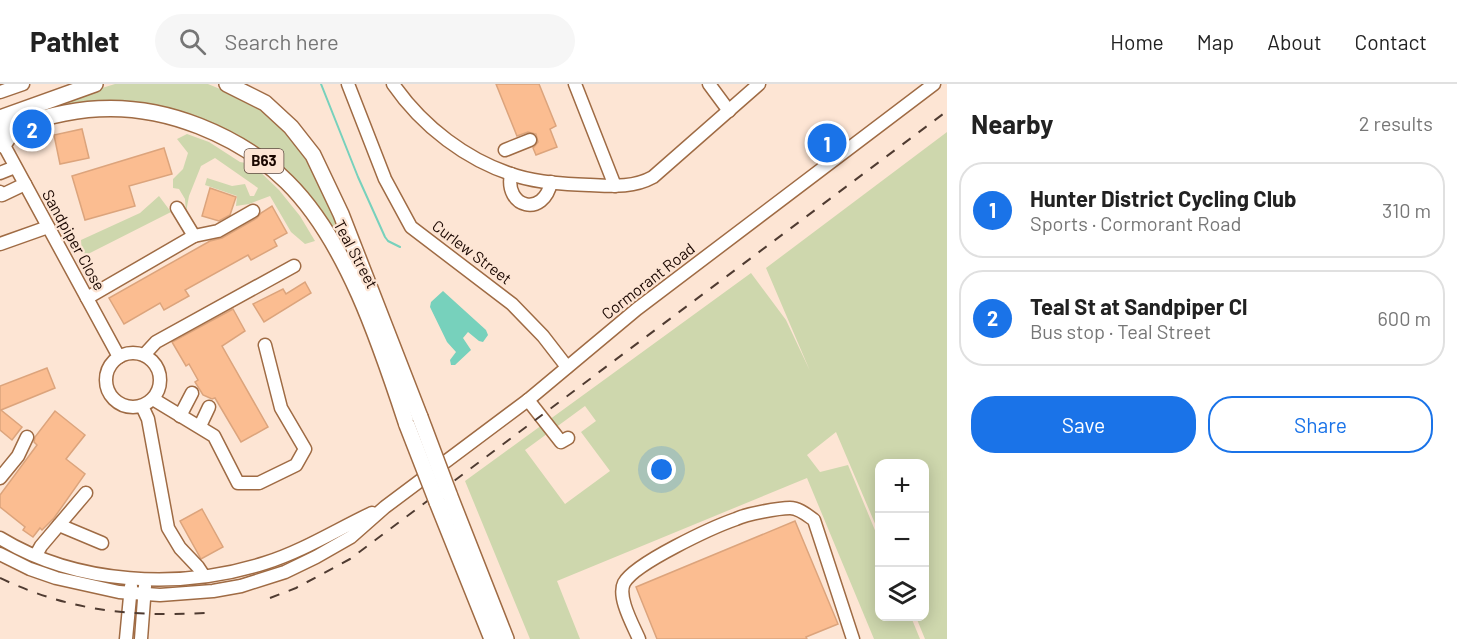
<!DOCTYPE html>
<meta charset="utf-8">
<style>
:root{--surface:#fff;--page:#f6f6f6;--text:#222;--muted:#767676;--line:#e0e0e0;--accent:#1a73e8}
body{margin:0;font-family:Barlow,sans-serif;background:var(--page);color:var(--text)}
.controls{position:absolute;right:18px;bottom:18px;display:grid;overflow:hidden;border-radius:12px;box-shadow:0 3px 15px #0003}
.controls button{width:54px;height:54px;display:grid;place-items:center;padding:0;border:0;border-bottom:2px solid var(--line);background:var(--surface);color:var(--text);font:30px sans-serif}
.you{position:absolute;left:662px;top:386px;width:21px;height:21px;margin:-15px;border:4px solid #fff;border-radius:50%;background:#1a73e8;box-shadow:0 0 0 9px #1a73e833}
.badge{display:grid;place-items:center;width:39px;height:39px;border-radius:50%;background:var(--accent);color:#fff;font-size:20px;font-weight:700}
.pin{position:absolute;translate:-50% -50%;border:3px solid #fff;box-shadow:0 2px 6px #0006}
.list{margin:0;padding:0;list-style:none}
h2{display:flex;justify-content:space-between;align-items:center;height:78px;margin:0;padding:0 24px;font-size:26px}
h2 small{font-size:20px;font-weight:400;color:var(--muted)}
.list li{display:grid;grid-template-columns:39px 1fr auto;gap:18px;align-items:center;box-sizing:border-box;height:96px;margin:0 12px 12px;padding:0 12px;border:2px solid var(--line);border-radius:24px}
.list b{display:block;font-size:22px;white-space:nowrap}
.list p{margin:0;font-size:20px;white-space:nowrap;color:var(--muted)}
.list em{font-size:20px;font-style:normal;color:var(--muted)}
.actions{display:flex;gap:12px;padding:18px 24px}
.actions a{flex:1;padding:14px 0;border:2px solid var(--accent);border-radius:24px;text-align:center;font-size:21px;color:var(--accent)}
.actions .main{background:var(--accent);color:#fff}
.icon{flex:none;width:33px;height:33px;fill:none;stroke:currentColor;stroke-width:2;stroke-linecap:round;stroke-linejoin:round}
.map{position:relative;flex:none;width:947px;height:555px;overflow:hidden}
header{display:flex;align-items:center;gap:36px;box-sizing:border-box;height:84px;padding:0 30px;background:var(--surface);border-bottom:2px solid var(--line)}
header strong{font-size:28px}
nav{display:flex;gap:33px;margin-inline-start:auto;font-size:21px}
.search{width:420px;height:54px;background:var(--page);display:flex;align-items:center;gap:15px;box-sizing:border-box;padding:0 21px;border-radius:33px;color:var(--muted);font-size:22px}
main{display:flex}
aside{flex:1;background:var(--surface)}
.map>svg:first-child{display:block}
.green{fill:#ced7ad;fill-rule:evenodd}
.water{fill:#77d1bc}
.lines{fill:none;stroke-linecap:round;stroke-linejoin:round}
.stream{stroke:#77d1bc;stroke-width:2}
.building{fill:#fbbd91;stroke:#dca47c;stroke-width:1.5}
.minor-casing{stroke:#9f6b44;stroke-width:15}
.major-casing{stroke:#9f6b44;stroke-width:18}
.minor{stroke:#fff;stroke-width:12}
.major{stroke:#fff;stroke-width:15}
.rail{stroke:#4f3b31;stroke-width:2;stroke-dasharray:10 10;stroke-linecap:butt}
.major-bridge-casing{stroke:#9f6b44;stroke-width:18;stroke-linecap:butt}
.major-bridge{stroke:#fff;stroke-width:15}
.labels{text-anchor:middle;stroke-width:4.5;stroke-linejoin:round;paint-order:stroke}
.shield{fill:#fde5d4;stroke:#5e4a40;stroke-width:1.5}
.shield-label{font-size:15px;font-weight:bold;fill:#1a0700}
.street-label{font-size:16px;fill:#1a0700;stroke:#fde5d4}
</style>
<header>
<strong>Pathlet</strong>
<div class="search"><svg class="icon" aria-label="search" viewBox="0 0 24 24"><circle cx="10" cy="10" r="6"/><path d="M15 15l6 6"/></svg>Search here</div>
<nav><a>Home</a><a>Map</a><a>About</a><a>Contact</a></nav>
</header>
<main>
<div class="map">
<svg width="947" height="555" viewBox="0 0 947 555">
<rect width="100%" height="100%" fill="#fde5d4"/>
<!-- green -->
<g class="green">
<path d="M115 0H208L249 17 271 32 294 54 323 100 418 340 347 177 246 59 90 19 60 22 10 39 76 12Z"/>
<path d="M947 48V555H925L916 533 924 532V380H880L879 449 836 348 807 371 820 388 848 381 879 456 880 532 911 533 920 555H874L807 394 557 497 580 555H530L465 397 751 189 786 236 810 287 766 184ZM585 322 596 337 581 348 610 387 565 420 525 366Z"/>
<path d="M187 50 209 58 240 78 252 80 279 106 300 132 315 157 305 160 291 148 270 112 249 120 236 122 237 112 205 101 207 94 232 102 245 100 250 112H254L258 104 215 74 201 82 189 112 186 128 185 115 179 105 173 104V95L183 85 188 69 177 55Z"/>
<path d="M159 112 171 128 88 170 82 169 81 156 140 129Z"/>
</g>
<!-- water -->
<path class="water" d="M443 207 486 246 488 251 483 258 479 257 468 248 463 254 471 266 455 281H451L450 276 456 268 447 258 430 223 431 218Z"/>
<g class="lines">
<!-- stream -->
<path class="stream" d="M321 0 358 93 385 153 388 157 400 163"/>
</g>
<!-- building -->
<g class="building">
<path d="M496 0H539L556 42 550 45 557 63 536 71 533 64 538 58 536 50 528 48 517 52Z"/>
<path d="M82 45 89 74 60 80 54 51Z"/>
<path d="M164 64 172 90 129 102 135 122 85 136 72 92Z"/>
<path d="M210 104 236 113 230 131 219 137 202 132Z"/>
<path d="M272 122 287 149 274 156 277 162 251 176 248 171 185 206 189 212 164 226 160 219 124 240 109 214 210 157 222 154 257 134 261 129Z"/>
<path d="M305 198 311 209 264 238 253 220 283 205 286 210Z"/>
<path d="M233 225 245 247 222 262 268 343 241 358 215 314 212 315 203 311 195 298 198 296 189 280 186 282 172 258Z"/>
<path d="M47 284 55 304 1 326 22 343 12 356 0 346V302Z"/>
<path d="M55 327 85 351 66 375 85 390 54 434 42 446 40 444 33 453 23 446 25 443 0 423V411L37 361 34 358 35 353Z"/>
<path d="M202 425 223 463 201 475 180 437Z"/>
<path d="M795 437 838 540 806 553 807 555H657L636 503Z"/>
</g>
<g class="lines">
<defs>
<g id="minor">
<path d="M348 0 385 95 411 143 512 220 543 252 567 283"/>
<path d="M393 0C422 42 467 77 517 92 540 99 566 100 590 101 612 102 633 104 653 93L759 0"/>
<path d="M575 0 615 102"/>
<path d="M709 0 729 27"/>
<path d="M0 8 23 0"/>
<path d="M0 54 119 273"/>
<path d="M505 66 530 56"/>
<path d="M0 89 15 83"/>
<path d="M511 90C504 124 544 134 551 98"/>
<path d="M0 108 2 111 25 100"/>
<path d="M177 124 194 152"/>
<path d="M0 160 48 143"/>
<path d="M87 214 194 152 218 147 253 127"/>
<circle cx="133" cy="296" r="27"/>
<path d="M144 271 156 258 294 182"/>
<path d="M153 315 214 352 238 399H259L296 381 305 365 281 324 265 261"/>
<path d="M528 316 561 358 568 354"/>
<path d="M142 322 148 335 168 444 180 464 198 483 204 492"/>
<path d="M180 332 192 309"/>
<path d="M200 342 209 323"/>
<path d="M0 394 18 372 27 353"/>
<path d="M59 441 102 459"/>
<path d="M0 454C77 501 180 506 265 479 303 467 336 446 372 429"/>
<path d="M0 470 30 485 56 494 119 508 160 511 213 507 241 502 285 488 316 473 351 453 385 423 528 316 637 225 934 0"/>
<path d="M36 471 41 462 86 409"/>
<path d="M126 555 131 502"/>
<path d="M141 555 145 502"/>
<path d="M639 555C633 541 617 513 624 499 635 479 713 443 736 435 746 430 779 424 790 424 799 424 807 431 814 436L853 555"/>
</g>
<g id="major">
<path d="M227 0 265 19 291 43 313 71 341 130 420 333"/>
<path d="M0 34 95 0"/>
<path d="M0 48C69 22 128 14 199 42 232 55 262 73 287 98 347 157 381 262 407 341"/>
<path d="M3 61 10 51 21 46"/>
<path d="M449 410 506 555"/>
<path d="M437 418 492 555"/>
</g>
</defs>
<!-- minor casing -->
<use href="#minor" class="minor-casing"/>
<!-- major casing -->
<use href="#major" class="major-casing"/>
<!-- minor -->
<use href="#minor" class="minor"/>
<!-- major -->
<use href="#major" class="major"/>
<!-- rail -->
<g class="rail">
<path d="M0 494C70 527 130 533 206 529"/>
<path d="M270 514 296 504 350 475 947 27"/>
</g>
<defs>
<g id="major-bridge">
<path d="M420 333 449 410"/>
<path d="M407 341 437 418"/>
</g>
</defs>
<!-- major-bridge casing -->
<use href="#major-bridge" class="major-bridge-casing"/>
<!-- major-bridge -->
<use href="#major-bridge" class="major-bridge"/>
</g>
<g class="labels">
<!-- shield labels -->
<rect class="shield" x="244.5" y="65" width="39" height="24" rx="4.5"/>
<g class="shield-label">
<text x="264" y="82">B63</text>
</g>
<!-- street labels -->
<g class="street-label">
<text transform="translate(74 156) rotate(61)" y="6">Sandpiper Close</text>
<text transform="translate(472 168) rotate(37)" y="6">Curlew Street</text>
<text transform="translate(356 170) rotate(62)" y="6">Teal Street</text>
<text transform="translate(648 197) rotate(-38)" y="6">Cormorant Road</text>
</g>
</g>
</svg>
<div class="controls">
<button>+</button>
<button>−</button>
<button><svg class="icon" aria-label="layers" viewBox="0 0 24 24"><path d="M12 4l9 5-9 5-9-5zM3 14l9 5 9-5"/></svg></button>
</div>
<div class="you"></div>
<div class="pin badge" style="left:827px;top:59px">1</div>
<div class="pin badge" style="left:32px;top:45px">2</div>
</div>
<aside>
<h2>Nearby<small>2 results</small></h2>
<ul class="list">
<li><span class="badge">1</span><div><b>Hunter District Cycling Club</b><p>Sports · Cormorant Road</p></div><em>310 m</em></li>
<li><span class="badge">2</span><div><b>Teal St at Sandpiper Cl</b><p>Bus stop · Teal Street</p></div><em>600 m</em></li>
</ul>
<div class="actions"><a class="main">Save</a><a>Share</a></div>
</aside>
</main>
